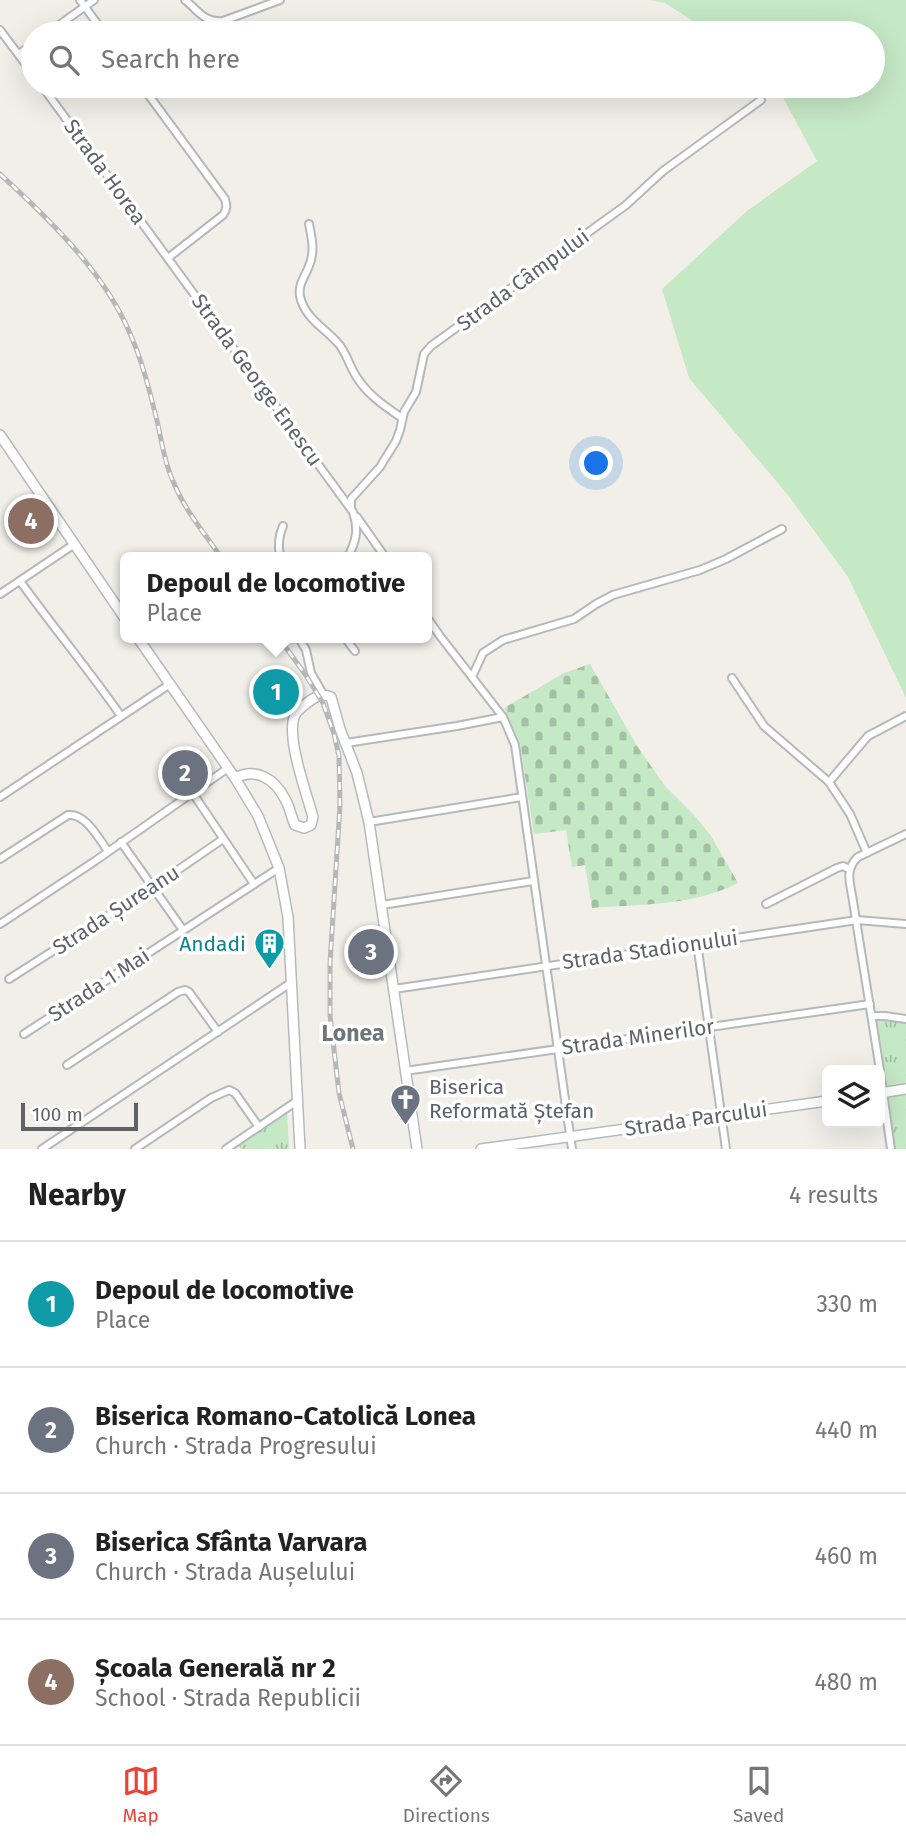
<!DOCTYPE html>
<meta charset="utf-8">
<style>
:root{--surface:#fff;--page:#f6f6f6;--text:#222;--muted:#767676;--line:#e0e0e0;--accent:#ea4335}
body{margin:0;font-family:"Fira Sans",sans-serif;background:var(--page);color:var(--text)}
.controls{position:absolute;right:21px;bottom:21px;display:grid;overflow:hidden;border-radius:10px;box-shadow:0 7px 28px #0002}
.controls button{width:63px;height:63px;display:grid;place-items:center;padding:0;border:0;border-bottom:2px solid var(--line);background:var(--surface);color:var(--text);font:35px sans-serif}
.scale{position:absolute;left:21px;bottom:18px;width:117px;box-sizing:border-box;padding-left:7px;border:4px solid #5f6368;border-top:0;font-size:19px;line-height:24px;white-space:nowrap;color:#5f6368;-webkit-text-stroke:5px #fff;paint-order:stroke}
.you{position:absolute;left:597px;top:464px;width:24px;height:24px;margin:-18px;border:5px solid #fff;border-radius:50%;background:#1a73e8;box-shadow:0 0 0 10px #1a73e833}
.badge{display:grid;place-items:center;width:46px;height:46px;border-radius:50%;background:var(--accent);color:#fff;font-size:23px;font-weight:700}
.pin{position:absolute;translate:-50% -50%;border:4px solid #fff;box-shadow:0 2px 7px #0006}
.popup{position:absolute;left:120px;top:552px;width:312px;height:91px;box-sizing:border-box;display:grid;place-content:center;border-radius:10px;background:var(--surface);filter:drop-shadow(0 2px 5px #0005);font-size:23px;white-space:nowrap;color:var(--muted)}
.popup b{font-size:26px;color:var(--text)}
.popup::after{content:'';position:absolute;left:50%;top:100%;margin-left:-14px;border:14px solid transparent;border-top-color:var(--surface)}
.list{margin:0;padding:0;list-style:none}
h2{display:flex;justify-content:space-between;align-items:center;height:91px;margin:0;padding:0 28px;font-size:30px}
h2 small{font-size:23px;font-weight:400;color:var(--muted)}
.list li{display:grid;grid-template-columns:46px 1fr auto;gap:21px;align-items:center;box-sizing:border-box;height:126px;padding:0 28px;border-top:2px solid var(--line)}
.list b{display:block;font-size:26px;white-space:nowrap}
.list p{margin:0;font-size:23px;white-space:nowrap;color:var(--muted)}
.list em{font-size:23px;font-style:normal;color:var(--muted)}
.icon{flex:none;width:38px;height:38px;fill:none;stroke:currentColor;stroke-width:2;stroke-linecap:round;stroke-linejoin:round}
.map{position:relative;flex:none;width:906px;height:1149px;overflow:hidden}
.search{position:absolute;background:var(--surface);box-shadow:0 7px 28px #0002;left:21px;right:21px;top:21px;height:77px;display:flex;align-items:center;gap:18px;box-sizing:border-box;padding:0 24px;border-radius:38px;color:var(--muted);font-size:26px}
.sheet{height:595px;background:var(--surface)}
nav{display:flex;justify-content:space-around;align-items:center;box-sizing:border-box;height:98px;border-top:2px solid var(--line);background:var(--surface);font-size:19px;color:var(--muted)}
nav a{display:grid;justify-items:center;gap:4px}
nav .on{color:var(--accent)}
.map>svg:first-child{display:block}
.grass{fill:#c5e8c5}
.cemetery{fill:url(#cemetery-stones)}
.park{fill:url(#park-tufts)}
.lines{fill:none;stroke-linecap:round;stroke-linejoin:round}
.street-casing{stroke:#b5b8bc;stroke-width:10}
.secondary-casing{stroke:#b6babf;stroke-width:12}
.street{stroke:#fff;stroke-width:6}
.secondary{stroke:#fff;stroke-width:9}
.rail-casing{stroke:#b6b7b8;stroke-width:5}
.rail{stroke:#fff;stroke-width:2.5;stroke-dasharray:8;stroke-linecap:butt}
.labels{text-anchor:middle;stroke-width:7;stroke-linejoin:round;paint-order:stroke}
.street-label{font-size:21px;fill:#5f6368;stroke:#fff}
.culture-label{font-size:21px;fill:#0d838f;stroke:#fff;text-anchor:end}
.worship-label{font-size:21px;fill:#5b616d;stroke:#fff;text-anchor:start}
.neighbourhood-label{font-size:23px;font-weight:bold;fill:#70757a;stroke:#fff}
</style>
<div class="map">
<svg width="906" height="1149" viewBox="0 0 906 1149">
<defs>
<pattern id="cemetery-stones" width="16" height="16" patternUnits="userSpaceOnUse" patternTransform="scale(1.75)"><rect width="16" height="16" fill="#c5e8c5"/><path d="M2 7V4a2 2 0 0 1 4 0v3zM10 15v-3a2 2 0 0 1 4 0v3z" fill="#a3c0a4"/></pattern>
<pattern id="park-tufts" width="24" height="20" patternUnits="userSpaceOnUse" patternTransform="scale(1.75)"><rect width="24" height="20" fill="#c5e8c5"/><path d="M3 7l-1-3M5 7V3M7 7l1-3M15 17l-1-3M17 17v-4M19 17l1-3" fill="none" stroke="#a3c0a4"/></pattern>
</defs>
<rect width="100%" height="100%" fill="#f1efe8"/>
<!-- grass -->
<path class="grass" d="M649 0H906V698L848 577 788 495 689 378 662 289 747 211 817 161 777 86H873V33H712L665 3Z"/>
<!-- cemetery -->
<path class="cemetery" d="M590 664 637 746 665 786 694 815 711 836 738 883C694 906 640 904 592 908L585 865 572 867 566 830 534 834 520 743 504 708 564 673Z"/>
<!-- park -->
<g class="park">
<path d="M876 1019 899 1021 906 1024V1149H894Z"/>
<path d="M287 1111 289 1149H241L238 1144Z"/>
</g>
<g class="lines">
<defs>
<g id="street">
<path d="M80 0 104 33"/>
<path d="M185 0C199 11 204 23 223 21L280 0"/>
<path d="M0 30 33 74"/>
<path d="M48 33 94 0"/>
<path d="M19 54 33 44"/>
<path d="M42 86 353 512C359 530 356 541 348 557"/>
<path d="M142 86 225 199C227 206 227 209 223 215L168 258"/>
<path d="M309 224C312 239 315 252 309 266 305 277 298 284 300 296 304 317 324 328 337 342 347 352 349 367 358 379 369 396 386 407 402 418"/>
<path d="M351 508V499L380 467 396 441 400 430 404 412 416 392 424 354 431 346 626 205 663 171 761 100"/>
<path d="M357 517 385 557"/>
<path d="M280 557C278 546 278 537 283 526"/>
<path d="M20 581C53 627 89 670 121 716"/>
<path d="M0 594 73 545"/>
<path d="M426 616 440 636 503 717 515 745 572 1149"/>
<path d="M299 638 306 650 311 673 323 694"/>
<path d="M345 638 355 651"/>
<path d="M472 677 483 653 503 640 574 619 596 604 613 595 700 570 726 559 782 529"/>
<path d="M732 678 764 726 829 782 850 814 867 853"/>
<path d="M346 743 457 726 503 717"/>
<path d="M829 782 868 736 906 716"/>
<path d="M192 792 254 884"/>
<path d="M0 797 170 684"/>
<path d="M369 822 522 797"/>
<path d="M121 842 183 930"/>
<path d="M0 859 68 815C86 813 98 838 108 851"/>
<path d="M766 904 837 868 843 866 849 869"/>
<path d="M382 905 533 881"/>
<path d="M0 924 95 861 228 768"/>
<path d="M697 943 726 1149"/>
<path d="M9 979 153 887 223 839"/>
<path d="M394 989 857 920 906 924"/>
<path d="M872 1016H885L906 1019"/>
<path d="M24 1034 279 868"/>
<path d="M67 1065 178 992 185 990 189 992 218 1032"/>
<path d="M880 1070 852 895C849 880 846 868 858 857L906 834"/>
<path d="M405 1071 870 1004"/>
<path d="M880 1071 891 1149"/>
<path d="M42 1149 292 982"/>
<path d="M135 1149 211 1098 229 1090 235 1093 259 1127"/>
<path d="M226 1149 297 1101"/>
</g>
<g id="secondary">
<path d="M0 435 126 620"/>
<path d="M138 638 235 778 258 816 279 868 288 917 300 1149"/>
<path d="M235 778C256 767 275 779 285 799 290 807 291 817 295 825L304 828 311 825 313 817C307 795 285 735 295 715 298 709 306 704 311 700 319 695 323 693 331 697L340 729 357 773 369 822 417 1149"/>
<path d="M880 1093 906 1089"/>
<path d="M481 1149 827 1101"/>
</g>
</defs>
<!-- street casing -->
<use href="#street" class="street-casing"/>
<!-- secondary casing -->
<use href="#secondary" class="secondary-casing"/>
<!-- street -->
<use href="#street" class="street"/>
<!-- secondary -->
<use href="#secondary" class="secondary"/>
<defs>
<g id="rail">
<path d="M0 174C47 217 102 270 128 329 142 359 150 392 158 425 162 444 165 464 173 481 184 509 204 533 221 557"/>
<path d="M279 638 305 674 323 703 334 734 339 756 340 805 330 963V1015L339 1093 353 1149"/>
</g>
</defs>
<!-- rail casing -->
<use href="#rail" class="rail-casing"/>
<!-- rail -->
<use href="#rail" class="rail"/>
</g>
<!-- icons -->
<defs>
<symbol id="building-pin" viewBox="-11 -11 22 30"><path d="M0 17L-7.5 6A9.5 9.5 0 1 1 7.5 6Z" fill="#0f9aa8" stroke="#fff"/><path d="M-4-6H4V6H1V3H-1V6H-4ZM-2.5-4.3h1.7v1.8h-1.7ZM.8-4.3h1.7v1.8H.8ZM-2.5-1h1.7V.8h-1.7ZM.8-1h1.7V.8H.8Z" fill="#fff"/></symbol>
<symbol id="church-pin" viewBox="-11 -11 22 30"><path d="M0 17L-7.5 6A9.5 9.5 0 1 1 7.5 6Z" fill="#6b7280" stroke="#fff"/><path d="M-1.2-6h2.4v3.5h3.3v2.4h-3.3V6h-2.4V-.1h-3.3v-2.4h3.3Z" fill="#fff"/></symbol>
</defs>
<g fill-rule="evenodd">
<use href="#building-pin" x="252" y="926" width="35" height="47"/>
<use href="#church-pin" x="388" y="1082" width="35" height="47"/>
</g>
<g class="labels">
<!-- street labels -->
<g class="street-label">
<text transform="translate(105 172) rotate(54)" y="7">Strada Horea</text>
<text transform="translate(523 280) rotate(-36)" y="7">Strada Câmpului</text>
<text transform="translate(257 380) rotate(54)" y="7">Strada George Enescu</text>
<text transform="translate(116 910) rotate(-33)" y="7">Strada Șureanu</text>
<text transform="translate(650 950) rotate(-8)" y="7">Strada Stadionului</text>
<text transform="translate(99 985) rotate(-33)" y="7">Strada 1 Mai</text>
<text transform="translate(638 1037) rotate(-8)" y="7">Strada Minerilor</text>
<text transform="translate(696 1119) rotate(-8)" y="7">Strada Parcului</text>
</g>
<!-- culture labels -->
<g class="culture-label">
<text x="246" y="951">Andadi</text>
</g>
<!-- worship labels -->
<g class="worship-label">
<text x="429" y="1094">Biserica<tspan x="429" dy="24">Reformată Ștefan</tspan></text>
</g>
<!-- neighbourhood labels -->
<g class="neighbourhood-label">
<text x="353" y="1041">Lonea</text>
</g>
</g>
</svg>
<div class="controls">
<button><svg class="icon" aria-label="layers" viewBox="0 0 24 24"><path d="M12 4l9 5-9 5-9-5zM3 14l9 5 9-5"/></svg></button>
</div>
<div class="scale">100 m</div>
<div class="you"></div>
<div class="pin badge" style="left:276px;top:692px;background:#0f9aa8">1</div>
<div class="popup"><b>Depoul de locomotive</b>Place</div>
<div class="pin badge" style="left:185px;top:773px;background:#6b7280">2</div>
<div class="pin badge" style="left:371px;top:952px;background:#6b7280">3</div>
<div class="pin badge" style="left:31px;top:521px;background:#8d6e63">4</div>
<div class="search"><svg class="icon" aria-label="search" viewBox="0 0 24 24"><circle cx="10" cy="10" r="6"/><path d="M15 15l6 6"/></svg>Search here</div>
</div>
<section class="sheet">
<h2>Nearby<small>4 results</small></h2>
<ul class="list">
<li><span class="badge" style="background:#0f9aa8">1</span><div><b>Depoul de locomotive</b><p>Place</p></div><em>330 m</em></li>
<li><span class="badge" style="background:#6b7280">2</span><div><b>Biserica Romano-Catolică Lonea</b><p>Church · Strada Progresului</p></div><em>440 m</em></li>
<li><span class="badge" style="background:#6b7280">3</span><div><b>Biserica Sfânta Varvara</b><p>Church · Strada Aușelului</p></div><em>460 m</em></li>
<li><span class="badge" style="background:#8d6e63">4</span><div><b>Școala Generală nr 2</b><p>School · Strada Republicii</p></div><em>480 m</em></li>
</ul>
</section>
<nav>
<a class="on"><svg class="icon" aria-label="map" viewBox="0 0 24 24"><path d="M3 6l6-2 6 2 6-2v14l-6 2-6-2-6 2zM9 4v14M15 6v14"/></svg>Map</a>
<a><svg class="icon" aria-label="directions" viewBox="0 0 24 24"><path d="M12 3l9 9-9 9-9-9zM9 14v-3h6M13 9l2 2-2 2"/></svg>Directions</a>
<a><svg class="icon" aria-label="saved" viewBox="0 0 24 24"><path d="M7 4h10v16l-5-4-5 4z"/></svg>Saved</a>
</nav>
